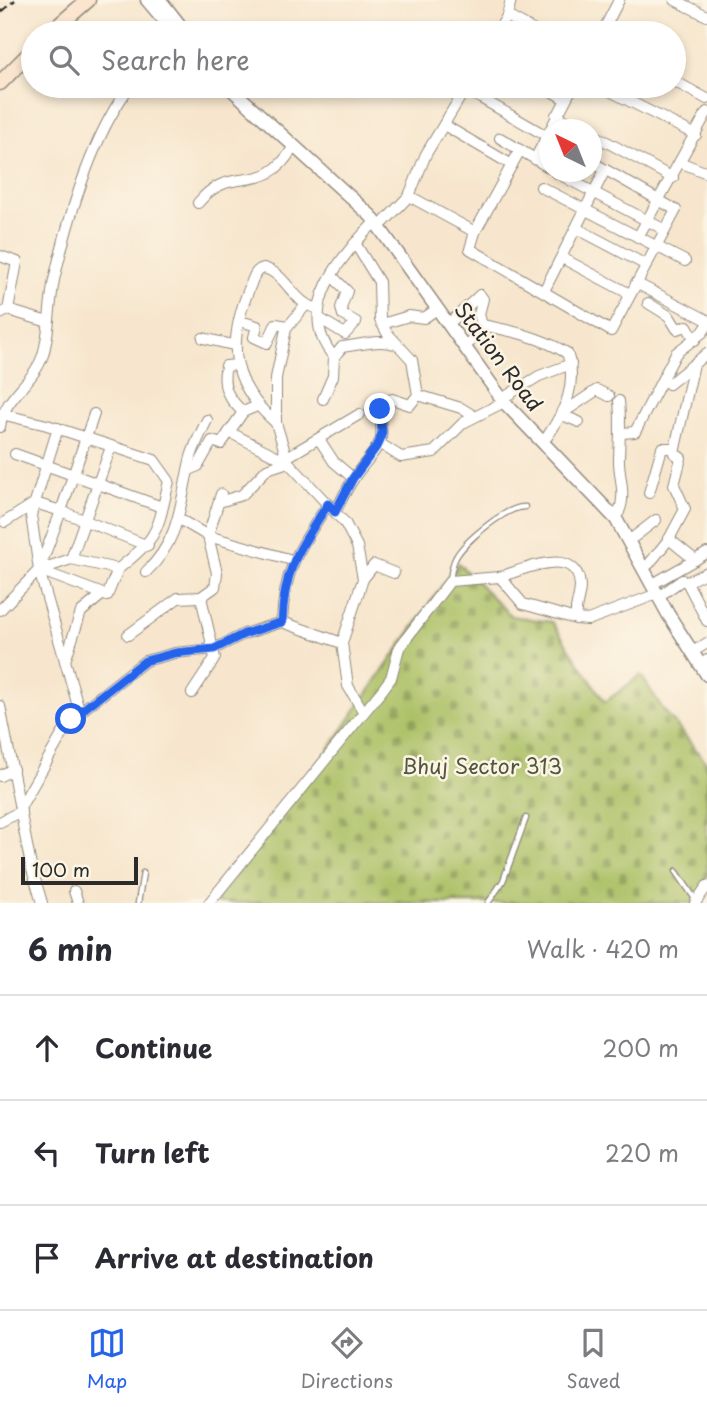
<!DOCTYPE html>
<meta charset="utf-8">
<style>
:root{--surface:#fff;--page:#f7f7f7;--text:#2b2b33;--muted:#7c7c81;--line:#e1e1e2;--accent:#2563eb}
body{margin:0;font-family:"Playpen Sans",sans-serif;background:var(--page);color:var(--text)}
.compass{position:absolute;left:539px;top:119px;width:63px;height:63px;border-radius:50%;background:var(--surface);box-shadow:0 4px 10px #0003;rotate:317deg}
.scale{position:absolute;left:21px;bottom:18px;width:117px;box-sizing:border-box;padding-left:7px;border:4px solid #2b2b2b;border-top:0;font-size:19px;line-height:24px;white-space:nowrap;color:#2b2b2b;-webkit-text-stroke:5px #fcf5e5;paint-order:stroke}
.stop{position:absolute;width:21px;height:21px;margin:-16px;border:5px solid #2563eb;border-radius:50%;background:#fff}
.stop.end{background:#2563eb;border-color:#fff;box-shadow:0 2px 7px #0008}
.list{margin:0;padding:0;list-style:none}
h2{display:flex;justify-content:space-between;align-items:center;height:91px;margin:0;padding:0 28px;font-size:30px}
h2 small{font-size:23px;font-weight:400;color:var(--muted)}
.list li{display:grid;grid-template-columns:46px 1fr auto;gap:21px;align-items:center;box-sizing:border-box;height:105px;padding:0 28px;border-top:2px solid var(--line)}
.list b{display:block;font-size:26px;white-space:nowrap}
.list em{font-size:23px;font-style:normal;color:var(--muted)}
.icon{flex:none;width:38px;height:38px;fill:none;stroke:currentColor;stroke-width:2;stroke-linecap:round;stroke-linejoin:round}
.map{position:relative;flex:none;width:707px;height:903px;overflow:hidden}
.search{position:absolute;background:var(--surface);box-shadow:0 4px 10px #0003;left:21px;right:21px;top:21px;height:77px;display:flex;align-items:center;gap:18px;box-sizing:border-box;padding:0 24px;border-radius:38px;color:var(--muted);font-size:26px}
.sheet{height:406px;background:var(--surface)}
nav{display:flex;justify-content:space-around;align-items:center;box-sizing:border-box;height:98px;border-top:2px solid var(--line);background:var(--surface);font-size:19px;color:var(--muted)}
nav a{display:grid;justify-items:center;gap:4px}
nav .on{color:var(--accent)}
.map>svg:first-child{display:block}
.cemetery{fill:url(#cemetery-stones);stroke:#6a7547;stroke-width:2}
.lines{fill:none;stroke-linecap:round;stroke-linejoin:round}
.service-casing{stroke:#91887c;stroke-width:7}
.minor-casing{stroke:#91887c;stroke-width:12}
.tertiary-casing{stroke:#91887c;stroke-width:15}
.secondary-casing{stroke:#91887c;stroke-width:17}
.service{stroke:#fff;stroke-width:4.5}
.minor{stroke:#fff;stroke-width:10}
.tertiary{stroke:#fff;stroke-width:12}
.secondary{stroke:#fbe5cf;stroke-width:14}
.rail{stroke:#2b2b2b;stroke-width:2.5;stroke-dasharray:10 5;stroke-linecap:butt}
.route{stroke:#2563eb;stroke-width:9}
.labels{text-anchor:middle;stroke-width:5;stroke-linejoin:round;paint-order:stroke}
.street-label{font-size:21px;fill:#2b2b2b;stroke:#fcf5e5}
.park-label{font-size:21px;fill:#51573c;stroke:#fcf5e5}
</style>
<div class="map">
<svg width="707" height="903" viewBox="0 0 707 903">
<defs>
<pattern id="cemetery-stones" width="16" height="16" patternUnits="userSpaceOnUse" patternTransform="scale(1.75)"><rect width="16" height="16" fill="#aabf63"/><path d="M2 7V4a2 2 0 0 1 4 0v3zM10 15v-3a2 2 0 0 1 4 0v3z" fill="#8b9b52"/></pattern>
</defs>
<rect width="100%" height="100%" fill="#fcf5e5"/>
<filter id="ink" filterUnits="userSpaceOnUse"><feTurbulence type="fractalNoise" baseFrequency=".0143" numOctaves="2"/><feDisplacementMap in="SourceGraphic" scale="14" xChannelSelector="R" yChannelSelector="G"/><feConvolveMatrix kernelMatrix="1 2 1 2 8 2 1 2 1" color-interpolation-filters="sRGB"/></filter>
<filter id="wash" filterUnits="userSpaceOnUse"><feTurbulence type="fractalNoise" baseFrequency=".00686" numOctaves="4" result="noise"/><feDisplacementMap in="SourceGraphic" scale="28" xChannelSelector="R" yChannelSelector="G"/><feGaussianBlur stdDeviation="1.57" result="paint"/><feColorMatrix in="noise" values="0 0 0 0 0 0 0 0 0 0 0 0 0 0 0 0 0 1.4 0 .05"/><feComposite in="paint" operator="in"/></filter>
<g filter="url(#wash)">
<rect width="100%" height="100%" fill="#f7e6cd"/>
<!-- cemetery -->
<path class="cemetery" d="M458 563 511 616 552 622 605 702 641 675 662 708 707 763V884L694 903H214L301 789Z"/>
</g>
<g filter="url(#ink)">
<g class="lines">
<defs>
<g id="service">
<path d="M450 580C451 573 452 565 455 559 463 542 507 506 525 507"/>
<path d="M676 871 695 899"/>
<path d="M138 903 143 873"/>
<path d="M488 903 503 881 526 818"/>
</g>
<g id="minor">
<path d="M675 0 707 16"/>
<path d="M507 16 538 33"/>
<path d="M497 33 507 16 511 0"/>
<path d="M602 33 619 0"/>
<path d="M674 81 707 99"/>
<path d="M542 86 565 99"/>
<path d="M600 86 696 135"/>
<path d="M465 89 550 138"/>
<path d="M556 115 582 130"/>
<path d="M444 125 512 165"/>
<path d="M592 134 673 178"/>
<path d="M500 138 550 168"/>
<path d="M520 150 475 232 470 249 611 331 676 210 592 162"/>
<path d="M535 159 573 86"/>
<path d="M682 163 707 173"/>
<path d="M555 172 665 230"/>
<path d="M541 187 685 261"/>
<path d="M409 196 475 232"/>
<path d="M198 203C233 160 262 201 294 146"/>
<path d="M384 222 409 196 426 154 467 86"/>
<path d="M576 228 646 265"/>
<path d="M638 237 707 112"/>
<path d="M0 256 17 262 8 310"/>
<path d="M562 258 630 294"/>
<path d="M636 283 707 320"/>
<path d="M544 291 605 170"/>
<path d="M648 303 669 316 677 329 687 326 695 340"/>
<path d="M305 306 286 329 276 378V423L288 462 345 523 357 546 363 579 342 643 348 686 363 711"/>
<path d="M0 314 8 310 48 322"/>
<path d="M319 318 345 334 356 322 343 315 341 308 347 291 332 276"/>
<path d="M454 319 480 295"/>
<path d="M240 321 257 326 254 337 267 343 276 324 288 326"/>
<path d="M382 324 409 316 424 318 437 309"/>
<path d="M482 325C513 331 540 337 567 353 578 384 565 411 547 437"/>
<path d="M203 338 233 345"/>
<path d="M470 342 482 325 479 314 483 299 480 295"/>
<path d="M334 357C294 310 340 257 375 222"/>
<path d="M237 365 226 366C221 387 228 398 243 412"/>
<path d="M664 380 669 384 694 364"/>
<path d="M418 395 461 408 474 416"/>
<path d="M508 395 539 376 571 364"/>
<path d="M323 399 333 376 334 357 342 347C361 345 377 339 395 344"/>
<path d="M619 401C621 421 620 437 619 457 618 476 627 493 619 512"/>
<path d="M564 412 597 390 609 396"/>
<path d="M1 414 47 425 154 460 169 481C157 531 160 536 118 569L71 559 39 570"/>
<path d="M562 415 579 422"/>
<path d="M276 423C230 383 227 343 249 289 253 280 254 270 264 268 287 274 293 304 317 308"/>
<path d="M0 427C3 397 34 383 43 355 50 331 49 305 54 280 68 219 92 136 130 86"/>
<path d="M58 428 31 515 39 570 80 713"/>
<path d="M229 432 288 462"/>
<path d="M622 433 635 432 676 353 703 332 707 326"/>
<path d="M319 439 334 462 353 478"/>
<path d="M379 443 401 457 434 452 463 423 504 402"/>
<path d="M15 454 162 507"/>
<path d="M287 457 360 414"/>
<path d="M188 471 198 466 212 441 221 444 243 412 257 406"/>
<path d="M649 493 662 448H675"/>
<path d="M221 494 208 536 292 560"/>
<path d="M219 502 242 495 267 469 288 462"/>
<path d="M335 512C341 501 347 488 354 478 361 466 374 455 380 442 386 427 371 404 392 399L410 405 418 395 412 360 387 333 380 320 379 282 355 243"/>
<path d="M5 522 35 503 61 511 94 414"/>
<path d="M634 537 656 520"/>
<path d="M669 539 695 560"/>
<path d="M71 559 111 447"/>
<path d="M649 564 669 539 685 509 674 485 681 458 674 453 694 364 707 353"/>
<path d="M39 570 103 594"/>
<path d="M146 572C180 540 180 504 190 461 193 447 201 433 207 420"/>
<path d="M500 577C521 570 578 544 580 586 580 598 574 607 576 619"/>
<path d="M363 579 374 565 394 573"/>
<path d="M658 581 707 553"/>
<path d="M687 582 707 621"/>
<path d="M665 592 682 580 687 582 707 572"/>
<path d="M0 610 39 570 61 511 148 546"/>
<path d="M282 622C284 567 300 548 328 504"/>
<path d="M128 635 178 598 201 597 215 587 217 573 208 536 179 519"/>
<path d="M699 648 707 643"/>
<path d="M65 661 81 612 103 594 107 596 118 569"/>
<path d="M706 661 707 660"/>
<path d="M192 693 215 658 201 597"/>
<path d="M0 706 31 866 42 903"/>
<path d="M0 776 13 769"/>
<path d="M20 808 71 719 145 661 175 653 214 649 244 634 282 622 342 643"/>
<path d="M0 822 21 811"/>
<path d="M74 891 78 903"/>
<path d="M209 903 383 689 391 678 399 648 450 581 500 577 523 604 576 619 588 620 657 594"/>
<path d="M695 903 707 886"/>
</g>
<g id="tertiary">
<path d="M147 0 175 33"/>
<path d="M160 0 186 33"/>
<path d="M228 86 371 216 504 402 616 519 668 614 707 675"/>
</g>
<g id="secondary">
<path d="M50 33 88 0"/>
<path d="M0 83 33 50"/>
</g>
</defs>
<!-- service casing -->
<use href="#service" class="service-casing"/>
<!-- minor casing -->
<use href="#minor" class="minor-casing"/>
<!-- tertiary casing -->
<use href="#tertiary" class="tertiary-casing"/>
<!-- secondary casing -->
<use href="#secondary" class="secondary-casing"/>
<!-- service -->
<use href="#service" class="service"/>
<!-- minor -->
<use href="#minor" class="minor"/>
<!-- tertiary -->
<use href="#tertiary" class="tertiary"/>
<!-- secondary -->
<use href="#secondary" class="secondary"/>
<!-- rail -->
<path class="rail" d="M0 13 15 0"/>
</g>
</g>
<g class="lines" filter="url(#ink)">
<!-- route -->
<path class="route" d="M71 719 145 661 175 653 214 649 244 634 282 622C284 567 300 548 328 504L335 512 353 478 379 443 382 432 380 409"/>
</g>
<g class="labels">
<!-- street labels -->
<g class="street-label">
<text transform="translate(498 357) rotate(53)" y="7">Station Road</text>
</g>
<!-- park labels -->
<g class="park-label">
<text x="482" y="774">Bhuj Sector 313</text>
</g>
</g>
</svg>
<svg class="compass" viewBox="-18 -18 36 36"><path d="M0-13l5 13h-10z" fill="#e53935"/><path d="M0 13l5-13h-10z" fill="#7c7c81"/></svg>
<div class="scale">100 m</div>
<div class="stop" style="left:71px;top:719px"></div>
<div class="stop end" style="left:380px;top:409px"></div>
<div class="search"><svg class="icon" aria-label="search" viewBox="0 0 24 24"><circle cx="10" cy="10" r="6"/><path d="M15 15l6 6"/></svg>Search here</div>
</div>
<section class="sheet">
<h2>6 min<small>Walk · 420 m</small></h2>
<ul class="list">
<li><svg class="icon" aria-label="ahead" viewBox="0 0 24 24"><path d="M12 20V5M6 11l6-6 6 6"/></svg><div><b>Continue</b></div><em>200 m</em></li>
<li><svg class="icon" aria-label="left" viewBox="0 0 24 24"><path d="M17 20v-9H6M10 6l-5 5 5 5"/></svg><div><b>Turn left</b></div><em>220 m</em></li>
<li><svg class="icon" aria-label="arrive" viewBox="0 0 24 24"><path d="M6 21V4h12l-3 4 3 4H6"/></svg><div><b>Arrive at destination</b></div></li>
</ul>
</section>
<nav>
<a class="on"><svg class="icon" aria-label="map" viewBox="0 0 24 24"><path d="M3 6l6-2 6 2 6-2v14l-6 2-6-2-6 2zM9 4v14M15 6v14"/></svg>Map</a>
<a><svg class="icon" aria-label="directions" viewBox="0 0 24 24"><path d="M12 3l9 9-9 9-9-9zM9 14v-3h6M13 9l2 2-2 2"/></svg>Directions</a>
<a><svg class="icon" aria-label="saved" viewBox="0 0 24 24"><path d="M7 4h10v16l-5-4-5 4z"/></svg>Saved</a>
</nav>
